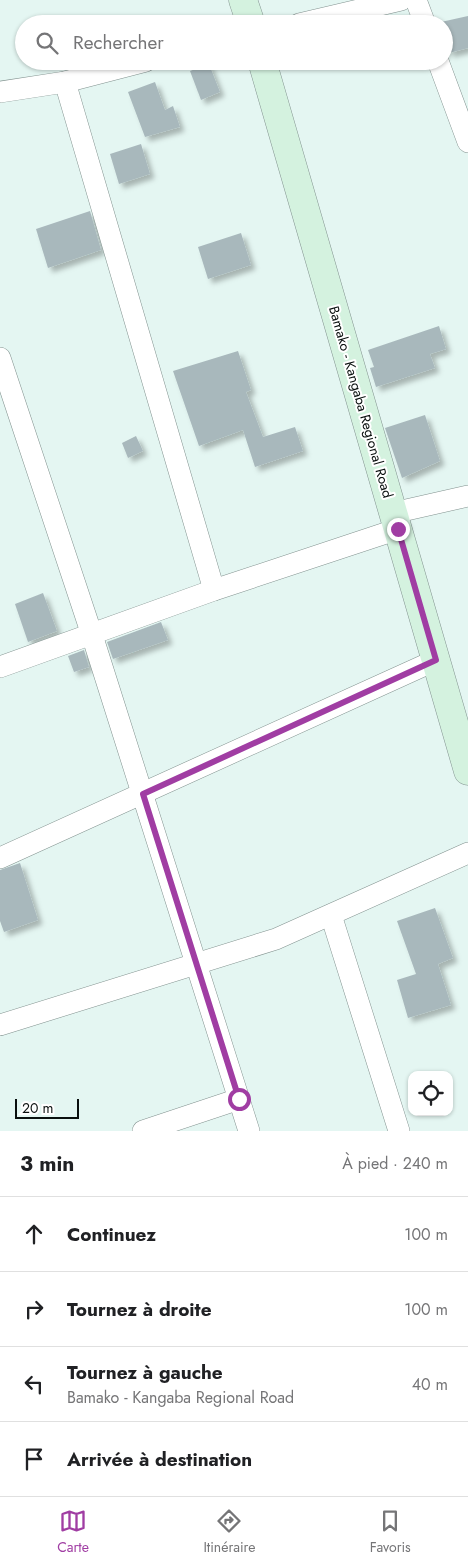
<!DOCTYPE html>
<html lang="fr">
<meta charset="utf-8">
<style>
:root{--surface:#fff;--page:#f6f6f6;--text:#202124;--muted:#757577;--line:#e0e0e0;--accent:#a03da3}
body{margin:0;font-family:Jost,sans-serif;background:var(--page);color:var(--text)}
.controls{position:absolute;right:15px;bottom:15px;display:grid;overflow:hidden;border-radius:10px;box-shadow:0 1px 4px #0004}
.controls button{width:45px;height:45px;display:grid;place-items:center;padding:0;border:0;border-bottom:1px solid var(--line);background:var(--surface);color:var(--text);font:25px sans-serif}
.scale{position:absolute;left:15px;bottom:12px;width:64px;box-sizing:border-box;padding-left:5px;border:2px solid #0a100f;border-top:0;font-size:14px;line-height:18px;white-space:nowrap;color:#0a100f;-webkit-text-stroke:4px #fff;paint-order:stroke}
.stop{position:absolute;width:15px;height:15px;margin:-11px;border:4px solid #a03da3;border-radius:50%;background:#fff}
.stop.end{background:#a03da3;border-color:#fff;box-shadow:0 1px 5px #0008}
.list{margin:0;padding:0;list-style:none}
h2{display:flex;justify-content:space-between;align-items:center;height:65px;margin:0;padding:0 20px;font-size:21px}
h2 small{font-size:16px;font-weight:400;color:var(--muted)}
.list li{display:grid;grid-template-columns:32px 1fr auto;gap:15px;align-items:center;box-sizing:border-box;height:75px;padding:0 20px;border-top:1px solid var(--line)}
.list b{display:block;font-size:19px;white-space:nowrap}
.list p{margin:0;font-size:16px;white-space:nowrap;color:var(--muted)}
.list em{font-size:16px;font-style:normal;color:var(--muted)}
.icon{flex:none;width:28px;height:28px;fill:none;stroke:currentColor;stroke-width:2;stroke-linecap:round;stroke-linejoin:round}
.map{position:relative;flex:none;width:468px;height:1131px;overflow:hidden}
.search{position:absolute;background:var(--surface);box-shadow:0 1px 4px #0004;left:15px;right:15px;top:15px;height:55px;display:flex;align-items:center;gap:12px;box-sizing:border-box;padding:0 18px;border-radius:28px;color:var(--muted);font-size:19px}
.sheet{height:365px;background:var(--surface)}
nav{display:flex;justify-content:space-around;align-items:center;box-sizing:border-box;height:70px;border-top:1px solid var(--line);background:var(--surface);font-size:14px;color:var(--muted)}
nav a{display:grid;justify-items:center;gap:2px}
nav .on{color:var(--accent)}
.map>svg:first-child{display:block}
.building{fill:#a8b8bc;filter:url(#shadow)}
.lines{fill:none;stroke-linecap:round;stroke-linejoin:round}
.street-casing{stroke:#82928f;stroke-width:22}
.secondary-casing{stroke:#82928f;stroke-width:29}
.street{stroke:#fff;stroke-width:21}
.secondary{stroke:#d4f2df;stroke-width:28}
.route{stroke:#a03da3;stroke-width:6}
.labels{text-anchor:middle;stroke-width:4;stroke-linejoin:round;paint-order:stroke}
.street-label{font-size:14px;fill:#0a100f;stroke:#fff}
</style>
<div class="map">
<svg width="468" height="1131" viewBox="0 0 468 1131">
<defs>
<filter id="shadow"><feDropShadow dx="4.5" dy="4.5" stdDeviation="2.5" flood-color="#0004"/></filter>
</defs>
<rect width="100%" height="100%" fill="#e4f6f2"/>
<!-- building -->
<g class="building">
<path d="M468 16V48L449 53 444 24 441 22Z"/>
<path d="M209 64 220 92 201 100 190 71Z"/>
<path d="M155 82 165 110 173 106 180 127 145 137 128 92Z"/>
<path d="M141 144 150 174 119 184 110 154Z"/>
<path d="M90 211 101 250 48 268 36 229Z"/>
<path d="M241 233 251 265 208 279 198 247Z"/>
<path d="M439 326 446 349 430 354 435 368 376 387 370 368 374 367 368 350Z"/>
<path d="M238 351 251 390 246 392 263 437 295 427 303 451 255 467 243 430 199 446 173 371Z"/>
<path d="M425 415 440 461 402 478 385 428Z"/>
<path d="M136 436 143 451 128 458 122 443Z"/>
<path d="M43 593 57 631 28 642 15 604Z"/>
<path d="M161 622 168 640 113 659 107 642Z"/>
<path d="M84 650 89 667 74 672 68 656Z"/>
<path d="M20 863 38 920 4 932 0 921V870Z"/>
<path d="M435 908 453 958 438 964 451 1005 408 1018 397 980 416 974 397 921Z"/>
</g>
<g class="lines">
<defs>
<g id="street">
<path d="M416 0 425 24"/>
<path d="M299 24 401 0"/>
<path d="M438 61 468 142"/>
<path d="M65 82 214 590"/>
<path d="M0 92 65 82 146 61"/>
<path d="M0 358 92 635 249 1131"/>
<path d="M393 513 468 496"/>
<path d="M0 667 214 590 398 529"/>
<path d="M0 858 436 660"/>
<path d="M331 915 399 1131"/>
<path d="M0 1025 276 939 468 853"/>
<path d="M143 1131 239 1099"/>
</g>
<g id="secondary">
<path d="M243 0 251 24"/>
<path d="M262 61 468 771"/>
</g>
</defs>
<!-- street casing -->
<use href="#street" class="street-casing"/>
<!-- secondary casing -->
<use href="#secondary" class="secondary-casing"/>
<!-- street -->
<use href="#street" class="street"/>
<!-- secondary -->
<use href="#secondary" class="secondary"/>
</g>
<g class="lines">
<!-- route -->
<path class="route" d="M239 1099 143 794 436 660 398 529"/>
</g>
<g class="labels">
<!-- street labels -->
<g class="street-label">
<text transform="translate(361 402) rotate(74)" y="5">Bamako - Kangaba Regional Road</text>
</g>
</g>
</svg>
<div class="controls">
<button><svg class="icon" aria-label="locate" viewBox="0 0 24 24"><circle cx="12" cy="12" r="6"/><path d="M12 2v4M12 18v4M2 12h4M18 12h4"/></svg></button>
</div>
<div class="scale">20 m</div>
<div class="stop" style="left:239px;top:1099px"></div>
<div class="stop end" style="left:398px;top:529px"></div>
<div class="search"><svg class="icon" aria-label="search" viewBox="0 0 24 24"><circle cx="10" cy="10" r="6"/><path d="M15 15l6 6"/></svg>Rechercher</div>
</div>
<section class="sheet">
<h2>3 min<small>À pied · 240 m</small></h2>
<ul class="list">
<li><svg class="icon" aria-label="ahead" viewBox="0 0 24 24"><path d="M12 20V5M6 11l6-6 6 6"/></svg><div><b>Continuez</b></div><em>100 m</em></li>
<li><svg class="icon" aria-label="right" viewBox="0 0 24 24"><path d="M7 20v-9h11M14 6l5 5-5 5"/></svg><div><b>Tournez à droite</b></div><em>100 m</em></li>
<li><svg class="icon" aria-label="left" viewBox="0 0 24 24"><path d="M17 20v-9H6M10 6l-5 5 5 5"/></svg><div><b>Tournez à gauche</b><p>Bamako - Kangaba Regional Road</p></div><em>40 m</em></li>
<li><svg class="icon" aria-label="arrive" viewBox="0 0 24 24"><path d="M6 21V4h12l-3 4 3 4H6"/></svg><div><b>Arrivée à destination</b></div></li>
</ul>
</section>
<nav>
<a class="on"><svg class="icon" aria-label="map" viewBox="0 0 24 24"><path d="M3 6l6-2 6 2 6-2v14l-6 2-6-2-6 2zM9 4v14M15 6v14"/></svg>Carte</a>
<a><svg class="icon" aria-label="directions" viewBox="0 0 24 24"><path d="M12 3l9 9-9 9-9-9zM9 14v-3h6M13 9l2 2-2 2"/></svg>Itinéraire</a>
<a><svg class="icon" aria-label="saved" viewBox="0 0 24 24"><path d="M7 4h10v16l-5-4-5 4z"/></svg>Favoris</a>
</nav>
